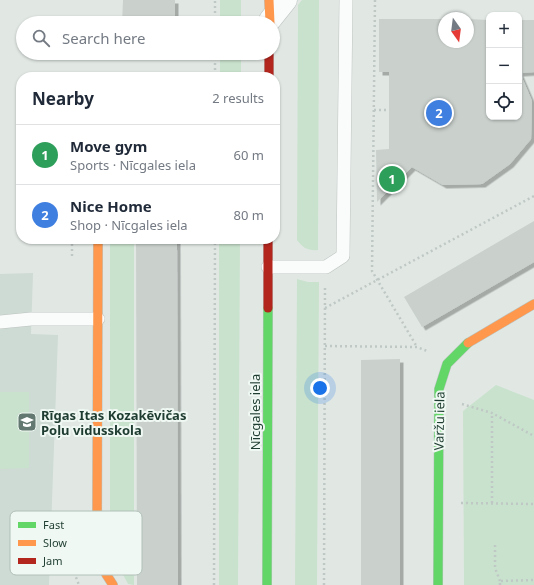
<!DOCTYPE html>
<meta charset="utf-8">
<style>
:root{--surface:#fff;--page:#f2f2f3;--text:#1f2937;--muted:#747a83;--line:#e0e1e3;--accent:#627870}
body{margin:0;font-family:"Noto Sans",sans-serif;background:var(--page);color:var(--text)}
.controls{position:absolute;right:12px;top:12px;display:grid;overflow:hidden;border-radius:8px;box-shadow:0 1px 3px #0004}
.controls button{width:36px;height:36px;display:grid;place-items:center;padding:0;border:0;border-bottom:1px solid var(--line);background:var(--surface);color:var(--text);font:20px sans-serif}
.compass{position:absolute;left:438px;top:12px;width:36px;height:36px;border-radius:50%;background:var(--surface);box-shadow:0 1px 3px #0004;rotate:166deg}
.you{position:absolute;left:320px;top:388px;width:14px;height:14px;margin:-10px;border:3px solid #fff;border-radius:50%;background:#1a73e8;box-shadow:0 0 0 6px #1a73e833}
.badge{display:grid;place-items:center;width:26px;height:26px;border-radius:50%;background:var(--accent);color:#fff;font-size:13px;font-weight:700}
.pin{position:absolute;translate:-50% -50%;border:2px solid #fff;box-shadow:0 1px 4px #0006}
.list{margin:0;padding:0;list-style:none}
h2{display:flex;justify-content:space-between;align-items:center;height:52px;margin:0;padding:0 16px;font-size:17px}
h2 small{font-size:13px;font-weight:400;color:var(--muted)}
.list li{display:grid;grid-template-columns:26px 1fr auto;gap:12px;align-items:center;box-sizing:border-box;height:60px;padding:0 16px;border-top:1px solid var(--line)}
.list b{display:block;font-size:15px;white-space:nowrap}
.list p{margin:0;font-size:13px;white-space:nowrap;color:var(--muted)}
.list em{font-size:13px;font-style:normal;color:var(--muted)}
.icon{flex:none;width:22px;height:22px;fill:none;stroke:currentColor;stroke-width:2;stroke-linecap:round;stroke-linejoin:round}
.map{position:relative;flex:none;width:534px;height:585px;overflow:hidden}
.search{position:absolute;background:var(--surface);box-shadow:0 1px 3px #0004;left:16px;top:16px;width:264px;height:44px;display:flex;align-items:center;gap:10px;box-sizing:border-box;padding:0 14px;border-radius:22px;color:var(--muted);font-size:15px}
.panel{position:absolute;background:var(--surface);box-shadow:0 1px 3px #0004;left:16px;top:72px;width:264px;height:172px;border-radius:16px}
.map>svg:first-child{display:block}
.built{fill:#cedad4}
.green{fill:#c9e2cd}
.building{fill:#cad1cd;filter:url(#shadow)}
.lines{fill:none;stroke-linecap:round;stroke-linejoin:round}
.lane-casing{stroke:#bec5c1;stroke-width:14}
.street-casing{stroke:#bec5c1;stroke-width:23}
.fast-casing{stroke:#bac4c0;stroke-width:10}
.slow-casing{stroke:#bac4c0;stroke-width:10}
.jam-casing{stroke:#bac4c0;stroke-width:10}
.path{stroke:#bfc8c5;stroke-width:2.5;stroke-dasharray:2 3;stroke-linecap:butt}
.lane{stroke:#fafcfb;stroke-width:13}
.street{stroke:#fafcfb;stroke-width:22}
.fast{stroke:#63d668;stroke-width:9}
.slow{stroke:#ff974d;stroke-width:9}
.jam{stroke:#b3261e;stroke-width:9}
.labels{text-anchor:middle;stroke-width:4;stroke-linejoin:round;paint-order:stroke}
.street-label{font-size:13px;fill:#1e3c31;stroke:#eff8f2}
.poi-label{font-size:13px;font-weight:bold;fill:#1e3c31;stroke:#eff8f2;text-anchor:start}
.key{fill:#eff8f2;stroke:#b0c0b8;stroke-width:1}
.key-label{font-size:11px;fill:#1e3c31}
</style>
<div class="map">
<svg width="534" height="585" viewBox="0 0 534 585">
<defs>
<filter id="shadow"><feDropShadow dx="3.5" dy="3.5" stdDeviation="0" flood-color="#0004"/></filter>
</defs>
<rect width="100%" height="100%" fill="#e1e8e4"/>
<!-- built -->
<path class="built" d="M33 273 31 334 58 335 49 585H0V274Z"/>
<!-- green -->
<g class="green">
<rect x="220" y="0" width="21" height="23"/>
<path d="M302 0H319L318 250C308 251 303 248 297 240L298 5Z"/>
<rect x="220" y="53" width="21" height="24"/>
<path d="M110 239H134V585L128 584 110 550Z"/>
<path d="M219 239H240L238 585H219Z"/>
<path d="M297 279 308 282H319L317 585H295Z"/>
<path d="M496 385 534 400V585H464L463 411Z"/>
<path d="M0 392H29V468L0 469Z"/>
</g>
<!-- building -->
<g class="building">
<path d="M123 0H175V23H122Z"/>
<path d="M379 19H444V42H468V19L489 20V117H519V20H534V72L520 73 532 101 531 139 510 164 482 184 443 185 412 167 377 202 376 150 389 149V72H379Z"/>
<path d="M534 221V262L422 327 404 297Z"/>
<path d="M136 239H177L178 585H137Z"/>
<path d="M400 359V585H361V360Z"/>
</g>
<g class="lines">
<defs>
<g id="lane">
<path d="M268 267H326L343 256 346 0"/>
<path d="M0 322 31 319H98"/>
</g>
<path id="street" d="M270 20 286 0"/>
<g id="fast">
<path d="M267 585 268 308"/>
<path d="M438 585 439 389 447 364 468 343"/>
</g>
<g id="slow">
<path d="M269 0 270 23"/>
<path d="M98 239 97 543 106 574 113 585"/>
<path d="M468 343 534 304"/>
</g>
<g id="jam">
<path d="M269 53V77"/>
<path d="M268 308V239"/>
</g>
</defs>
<!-- lane casing -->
<use href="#lane" class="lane-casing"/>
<!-- street casing -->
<use href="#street" class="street-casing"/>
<!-- fast casing -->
<use href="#fast" class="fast-casing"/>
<!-- slow casing -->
<use href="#slow" class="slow-casing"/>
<!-- jam casing -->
<use href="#jam" class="jam-casing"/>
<!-- path -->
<g class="path">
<path d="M375 0 372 271 417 347"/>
<path d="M215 23V0"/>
<path d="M215 53V77"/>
<path d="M374 110H389"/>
<path d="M72 239V256"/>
<path d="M325 308 534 196"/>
<path d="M325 346 417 347 427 351"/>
<path d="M462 404 492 413 534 436"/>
<path d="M461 503 534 504"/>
<path d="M492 503V414"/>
<path d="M72 543V567L79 585"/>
<path d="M495 545V568L500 581"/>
<path d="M214 585 215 239"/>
<path d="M324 585 325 286"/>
<path d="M500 585V581L534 580"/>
</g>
<!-- lane -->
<use href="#lane" class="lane"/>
<!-- street -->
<use href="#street" class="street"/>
<!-- fast -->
<use href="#fast" class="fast"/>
<!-- slow -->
<use href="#slow" class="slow"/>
<!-- jam -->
<use href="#jam" class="jam"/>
</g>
<!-- icons -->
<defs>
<symbol id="school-square" viewBox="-11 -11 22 22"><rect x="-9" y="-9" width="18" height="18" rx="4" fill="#627870" stroke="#eff8f2"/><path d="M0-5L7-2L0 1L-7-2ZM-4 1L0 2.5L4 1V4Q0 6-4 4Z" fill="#fff"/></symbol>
</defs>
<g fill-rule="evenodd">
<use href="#school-square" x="16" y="411" width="22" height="22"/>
</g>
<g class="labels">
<!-- street labels -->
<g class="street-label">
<text transform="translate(255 412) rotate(-90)" y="5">Nīcgales iela</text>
<text transform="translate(439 421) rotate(-89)" y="5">Varžu iela</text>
</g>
<!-- poi labels -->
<g class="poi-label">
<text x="41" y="420">Rīgas Itas Kozakēvičas<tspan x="41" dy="15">Poļu vidusskola</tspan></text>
</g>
</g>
<!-- legend -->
<rect x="10" y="511" width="132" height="64" rx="6" class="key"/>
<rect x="18" y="522" width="18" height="6" fill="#63d668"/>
<rect x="18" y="540" width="18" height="6" fill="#ff974d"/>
<rect x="18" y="558" width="18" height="6" fill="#b3261e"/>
<g class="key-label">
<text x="43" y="529">Fast</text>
<text x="43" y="547">Slow</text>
<text x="43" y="565">Jam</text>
</g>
</svg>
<div class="controls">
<button>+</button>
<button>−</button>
<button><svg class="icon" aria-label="locate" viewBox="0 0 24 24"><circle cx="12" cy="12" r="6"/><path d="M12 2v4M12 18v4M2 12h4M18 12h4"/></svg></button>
</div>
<svg class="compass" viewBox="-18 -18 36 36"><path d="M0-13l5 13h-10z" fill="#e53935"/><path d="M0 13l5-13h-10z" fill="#747a83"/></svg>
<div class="you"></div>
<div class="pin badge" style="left:392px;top:179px;background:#2e9e5b">1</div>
<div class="pin badge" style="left:439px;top:113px;background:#3f7fe0">2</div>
<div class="search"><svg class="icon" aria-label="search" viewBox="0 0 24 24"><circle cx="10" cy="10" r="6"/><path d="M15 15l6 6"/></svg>Search here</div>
<section class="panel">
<h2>Nearby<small>2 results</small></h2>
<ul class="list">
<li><span class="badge" style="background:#2e9e5b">1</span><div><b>Move gym</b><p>Sports · Nīcgales iela</p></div><em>60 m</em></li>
<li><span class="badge" style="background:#3f7fe0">2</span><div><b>Nice Home</b><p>Shop · Nīcgales iela</p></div><em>80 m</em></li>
</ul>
</section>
</div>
